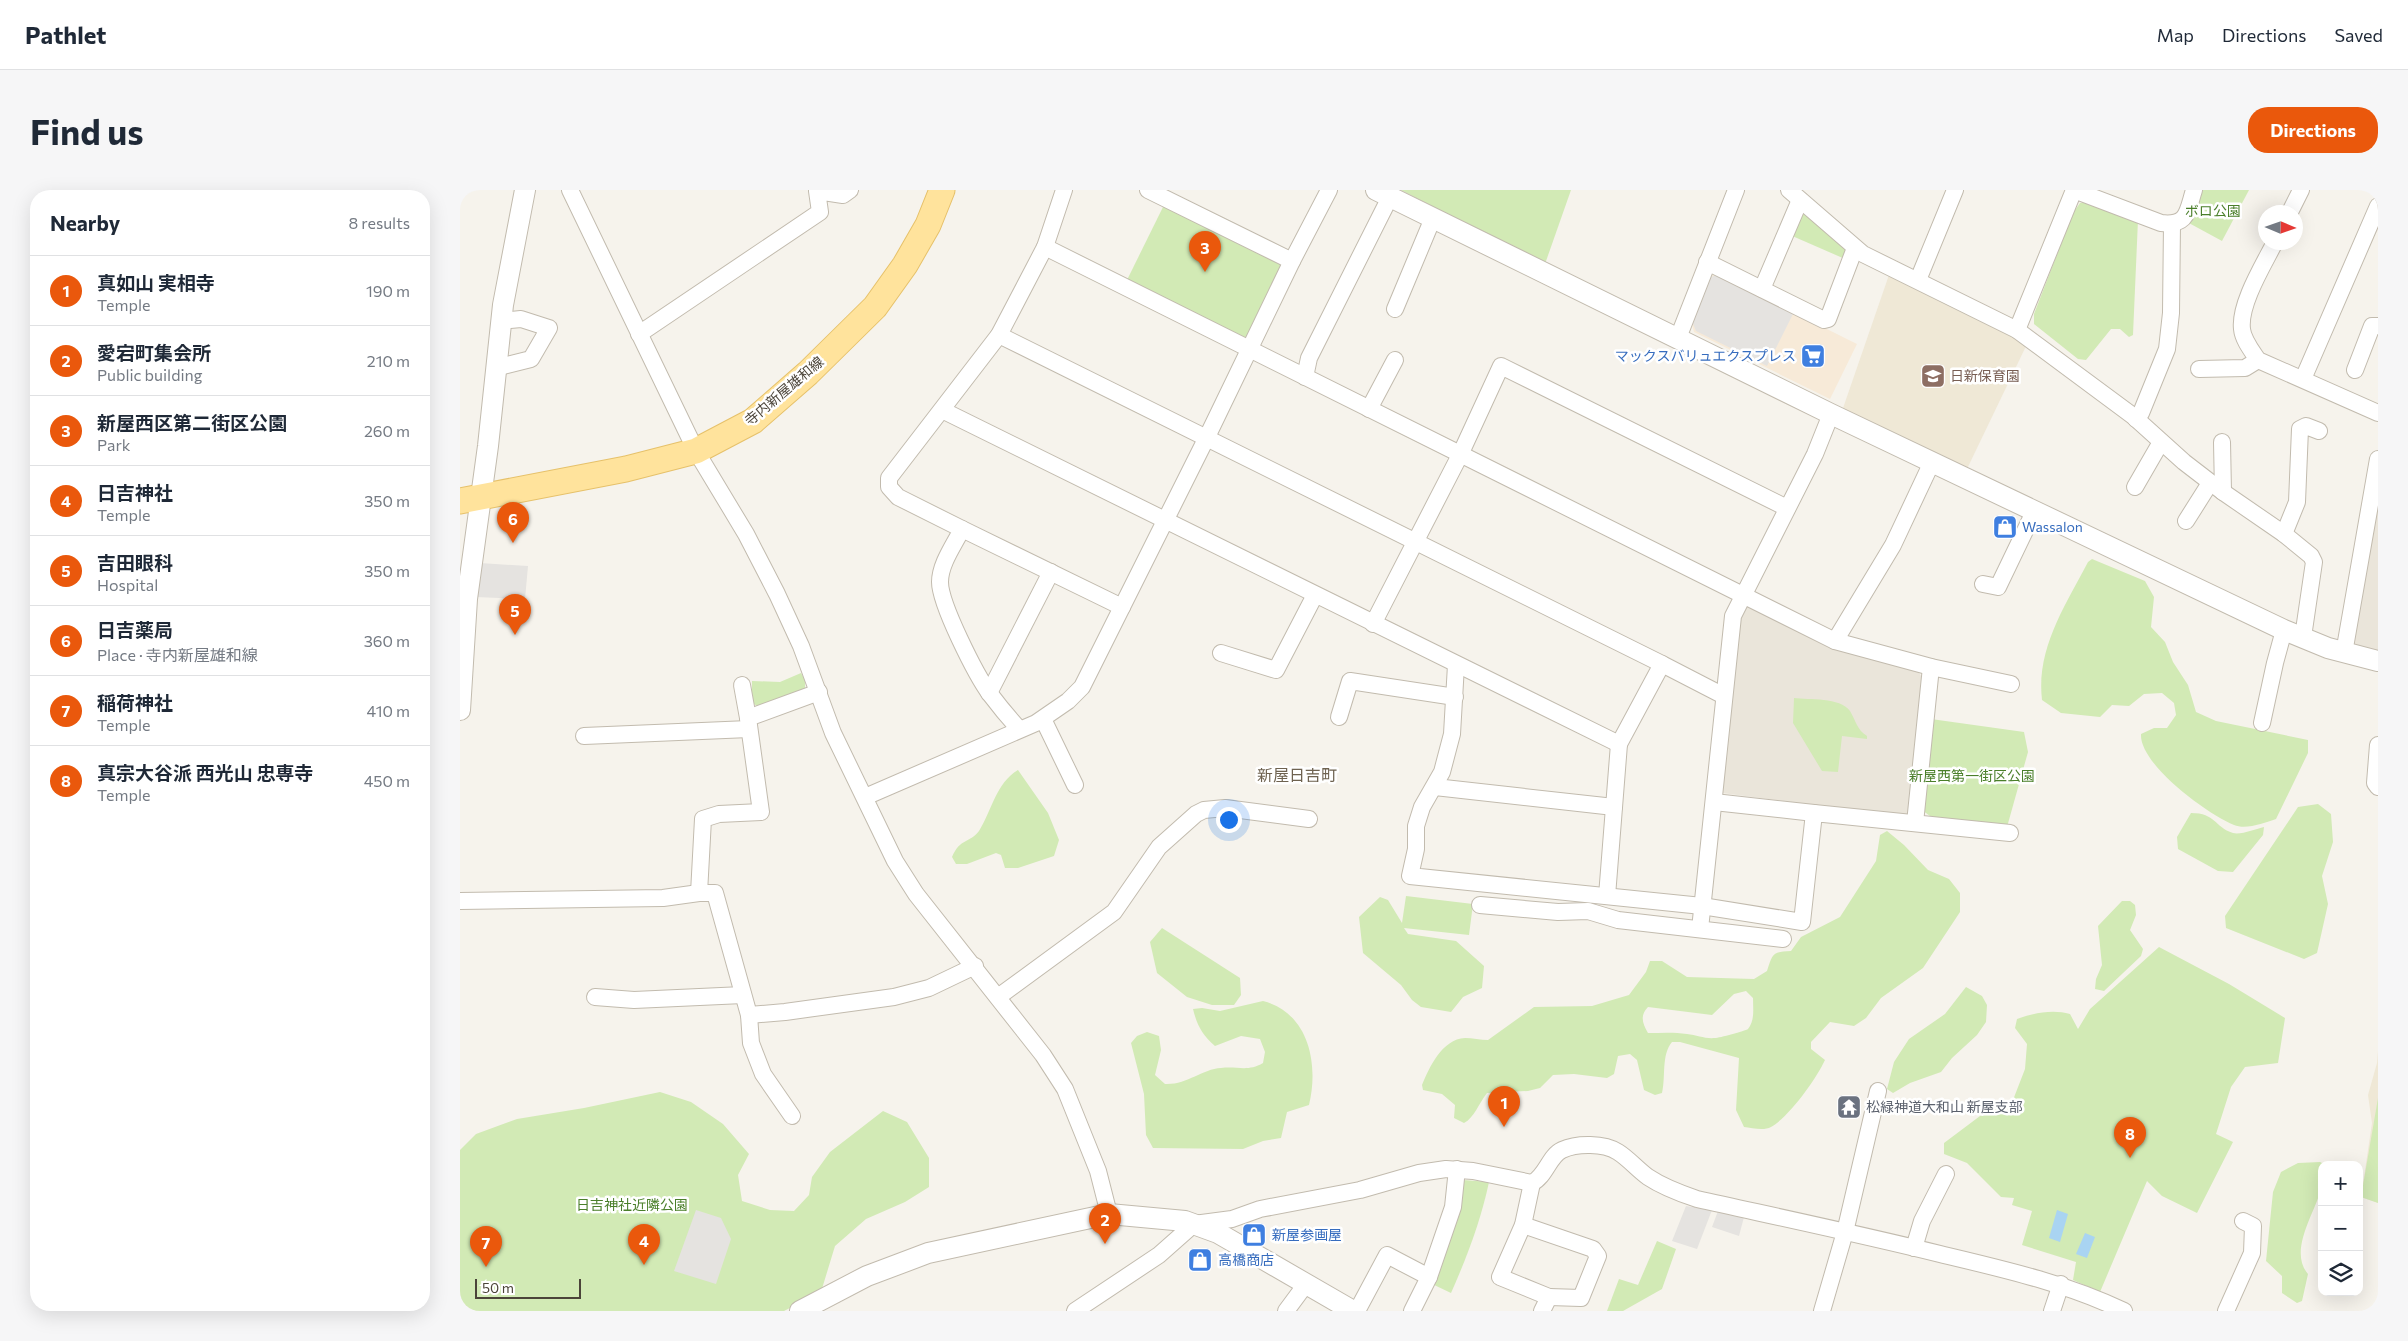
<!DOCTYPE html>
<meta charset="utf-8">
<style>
:root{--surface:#fff;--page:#f6f6f7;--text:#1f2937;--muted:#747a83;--line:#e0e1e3;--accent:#ea580c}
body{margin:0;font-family:Commissioner,"Noto Sans JP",sans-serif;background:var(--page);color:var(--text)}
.controls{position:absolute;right:15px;bottom:15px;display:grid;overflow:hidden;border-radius:10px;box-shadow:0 5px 20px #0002}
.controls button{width:45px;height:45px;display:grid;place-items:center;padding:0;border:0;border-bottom:1px solid var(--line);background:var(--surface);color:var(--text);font:25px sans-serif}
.compass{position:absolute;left:1798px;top:15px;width:45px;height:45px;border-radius:50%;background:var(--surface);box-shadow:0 5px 20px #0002;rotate:92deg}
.scale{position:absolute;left:15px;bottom:12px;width:106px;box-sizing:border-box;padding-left:5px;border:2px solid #4b4439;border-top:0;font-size:14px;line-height:18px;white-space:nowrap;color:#4b4439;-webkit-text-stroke:4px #fff;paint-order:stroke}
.you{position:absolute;left:768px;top:629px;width:18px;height:18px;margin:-12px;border:4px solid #fff;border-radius:50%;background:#1a73e8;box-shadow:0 0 0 8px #1a73e833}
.badge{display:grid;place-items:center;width:32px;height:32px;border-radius:50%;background:var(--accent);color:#fff;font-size:16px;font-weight:700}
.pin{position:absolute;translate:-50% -41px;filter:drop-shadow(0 1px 2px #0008)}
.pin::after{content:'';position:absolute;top:26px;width:18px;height:15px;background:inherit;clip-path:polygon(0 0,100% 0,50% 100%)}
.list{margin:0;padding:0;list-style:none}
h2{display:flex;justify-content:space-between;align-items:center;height:65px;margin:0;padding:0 20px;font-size:21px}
h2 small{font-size:16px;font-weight:400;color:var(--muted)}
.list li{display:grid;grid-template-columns:32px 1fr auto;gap:15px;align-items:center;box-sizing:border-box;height:70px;padding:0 20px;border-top:1px solid var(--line)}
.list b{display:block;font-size:19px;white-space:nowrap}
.list p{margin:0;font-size:16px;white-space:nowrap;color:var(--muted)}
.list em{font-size:16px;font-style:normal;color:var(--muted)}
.icon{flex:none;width:28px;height:28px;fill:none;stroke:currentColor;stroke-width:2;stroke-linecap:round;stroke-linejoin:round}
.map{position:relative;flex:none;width:1918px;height:1121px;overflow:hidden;border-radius:20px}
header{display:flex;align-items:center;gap:30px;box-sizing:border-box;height:70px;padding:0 25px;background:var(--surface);border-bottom:1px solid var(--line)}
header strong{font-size:24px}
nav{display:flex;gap:28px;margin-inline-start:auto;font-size:18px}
.intro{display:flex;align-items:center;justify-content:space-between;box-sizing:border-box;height:120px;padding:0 30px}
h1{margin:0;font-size:35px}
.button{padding:12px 22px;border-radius:20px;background:var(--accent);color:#fff;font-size:18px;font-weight:700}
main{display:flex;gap:30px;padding:0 30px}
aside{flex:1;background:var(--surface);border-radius:20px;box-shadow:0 5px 20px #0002}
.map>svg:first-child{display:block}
.residential{fill:#eae5da}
.commercial{fill:#f7ead8}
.education{fill:#efe8d6}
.green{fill:#d2eab5;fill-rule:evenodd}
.parking{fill:#e5e3e0}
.water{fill:#a9d4f2}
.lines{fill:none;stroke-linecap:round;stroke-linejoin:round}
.minor-casing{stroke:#c2bbae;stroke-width:18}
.tertiary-casing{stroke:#c2bbae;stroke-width:22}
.primary-casing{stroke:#e6c16a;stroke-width:27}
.minor{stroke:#fff;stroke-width:16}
.tertiary{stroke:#fff;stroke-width:20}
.primary{stroke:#ffe39c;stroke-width:25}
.labels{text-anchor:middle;stroke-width:5;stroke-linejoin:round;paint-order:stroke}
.park-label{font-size:14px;fill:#4a7f2a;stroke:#fff}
.shop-label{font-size:14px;fill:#366cbe;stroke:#fff;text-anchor:start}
.education-label{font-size:14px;fill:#785e54;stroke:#fff;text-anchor:start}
.street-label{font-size:14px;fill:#4b4439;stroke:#fff}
.worship-label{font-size:14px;fill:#5b616d;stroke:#fff;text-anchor:start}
.quarter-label{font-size:16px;fill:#6e6250;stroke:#fff}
</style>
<header>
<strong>Pathlet</strong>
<nav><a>Map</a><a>Directions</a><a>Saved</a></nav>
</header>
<div class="intro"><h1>Find us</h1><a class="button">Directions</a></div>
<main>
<aside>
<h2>Nearby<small>8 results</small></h2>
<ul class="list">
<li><span class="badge">1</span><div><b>真如山 実相寺</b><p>Temple</p></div><em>190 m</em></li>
<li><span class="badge">2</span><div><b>愛宕町集会所</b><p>Public building</p></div><em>210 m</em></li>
<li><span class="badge">3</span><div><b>新屋西区第二街区公園</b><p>Park</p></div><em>260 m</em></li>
<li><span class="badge">4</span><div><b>日吉神社</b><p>Temple</p></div><em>350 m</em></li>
<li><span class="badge">5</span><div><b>吉田眼科</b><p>Hospital</p></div><em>350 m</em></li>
<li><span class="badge">6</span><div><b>日吉薬局</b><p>Place · 寺内新屋雄和線</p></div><em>360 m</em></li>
<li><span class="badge">7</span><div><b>稲荷神社</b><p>Temple</p></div><em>410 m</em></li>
<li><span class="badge">8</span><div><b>真宗大谷派 西光山 忠専寺</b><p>Temple</p></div><em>450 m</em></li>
</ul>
</aside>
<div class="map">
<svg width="1918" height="1121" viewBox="0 0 1918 1121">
<rect width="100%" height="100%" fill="#f6f3ec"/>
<!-- residential -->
<g class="residential">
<path d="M1918 313V464L1898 460 1893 453Z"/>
<path d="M1293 415 1456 478 1463 489 1448 627 1262 603 1279 427 1285 416Z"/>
</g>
<!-- commercial -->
<path class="commercial" d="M1256 84 1397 154 1370 209 1234 142 1231 130 1246 88Z"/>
<!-- education -->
<g class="education">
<path d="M1430 82 1568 152 1506 281 1382 221Z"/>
<path d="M1918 861V1013L1901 1007 1912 933 1908 905 1917 873Z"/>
</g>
<!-- green -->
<g class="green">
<path d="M941 0H1111L1085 74Z"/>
<path d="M1737 0H1789L1762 51 1727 32Z"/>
<path d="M1628 12 1678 30 1673 145 1669 147 1660 139H1651L1626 170 1618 169 1574 134V124L1613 23 1620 13Z"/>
<path d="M704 15 823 75 785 149 667 90Z"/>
<path d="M1349 23 1385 57 1387 64 1385 69 1330 45 1338 24Z"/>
<path d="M1632 369 1685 391 1694 407 1691 437 1705 452 1713 472 1728 495 1736 522 1756 531 1848 550V563L1816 629C1804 633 1786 640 1774 635 1747 624 1679 574 1681 544L1694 538H1707L1716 525 1714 513 1702 503 1684 504 1669 516 1652 515 1640 527 1601 523 1582 510C1576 459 1605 416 1628 372Z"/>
<path d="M341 483 345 490V498L299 517 292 513V491L320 492Z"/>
<path d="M1334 508C1349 510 1380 507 1390 521 1396 531 1397 540 1407 546V549L1382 546 1378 582 1362 581 1333 533Z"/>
<path d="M1471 529 1564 542 1568 562 1547 637 1474 629 1462 620Z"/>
<path d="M558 580 588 623 599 650 594 666 558 678H545L541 665 536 663 507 674H496L492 667C500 648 510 653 519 641 532 620 536 593 558 580Z"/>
<path d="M1858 614 1871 624 1873 652 1862 686 1868 714 1857 763 1844 769 1766 738 1765 726 1838 617Z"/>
<path d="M1731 623C1756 623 1754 637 1773 643 1781 645 1796 639 1804 637L1803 645 1773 682 1758 681 1718 659 1717 647Z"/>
<path d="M1427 641 1444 655 1468 680 1489 689 1500 703V722L1463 778 1421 808 1406 828 1394 836 1370 832 1351 852V859L1365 870C1356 889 1330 926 1311 937 1304 941 1292 938 1284 937L1276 920 1279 868 1220 852H1212C1201 865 1206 887 1202 903L1195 905 1184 900 1177 870 1170 864 1158 866 1154 884 1147 888 1114 884 1093 885 1080 898 1068 901 1027 903C1019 913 1014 928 1004 933L994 928 995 915 982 904 963 900 962 895C969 878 982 849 1005 848 1012 848 1021 850 1028 850L1074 817 1132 816 1169 805 1186 782 1190 771H1202L1227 787 1294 789 1307 781C1313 763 1312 762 1331 761L1341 747 1380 727 1416 671 1420 645ZM1286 801 1293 808C1293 819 1295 830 1288 839 1285 841 1259 848 1255 848 1245 849 1237 845 1227 844 1214 842 1201 843 1188 843 1182 833 1180 825 1188 817L1252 825 1274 804Z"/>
<path d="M946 706 1013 714 1009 745 944 738 948 744 996 751 1024 776 1022 798 1003 807 991 822 961 817 952 810 941 795 903 763 899 727 920 707 928 710 942 733Z"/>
<path d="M1662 711H1670L1675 715 1676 725 1670 740 1683 759 1681 766 1644 801 1635 799 1636 789 1642 775 1638 736Z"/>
<path d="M702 738 780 788 781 805 774 815H752L727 807 697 783 690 752Z"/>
<path d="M1699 757 1769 794 1825 828 1818 873 1785 877 1771 897 1756 944 1773 952 1737 1023 1702 1006 1687 991 1640 1102 1613 1090 1616 1072 1562 1055 1572 1021 1552 1015 1554 1008 1541 1007 1507 973 1484 964V953L1520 926 1553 910 1565 879 1567 854 1555 838 1557 829C1573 823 1593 819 1610 824L1618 839 1630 819Z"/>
<path d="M1506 797 1522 806 1527 815 1526 832 1517 845 1492 868 1481 882 1450 893 1433 903 1427 899 1434 872 1449 849 1485 824Z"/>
<path d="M803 811C849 823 859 874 849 915L827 922 821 948 803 951 783 959 693 958 686 945 684 904 671 853 677 846 687 842 699 846 701 860 695 885 705 894C727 895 742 879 761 878 778 876 788 882 803 873L805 862 800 849 781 846 755 856C742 845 737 835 733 819L742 818 760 821Z"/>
<path d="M200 902 231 912 263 934 289 964 278 985 282 1011 310 1020 334 1021 349 1005 352 987 370 962 423 921 447 932 469 968V997L445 1012 406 1029 375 1056 361 1102 324 1121H0V960L16 944 57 929 124 918Z"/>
<path d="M1918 908V1013L1901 1007Z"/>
<path d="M1860 972 1866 975H1862C1862 982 1863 991 1861 999 1855 1023 1828 1061 1848 1084L1842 1111 1837 1113 1822 1103V1086L1806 1071 1813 1002 1821 982 1838 973Z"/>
<path d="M1003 990 1029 992C1021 1030 1007 1067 991 1103L970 1093Z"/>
<path d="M1197 1051 1216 1059 1202 1099 1163 1121H1147L1159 1089 1178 1095Z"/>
</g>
<!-- parking -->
<g class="parking">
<path d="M1256 85 1333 124 1307 176 1236 141 1232 131 1247 89Z"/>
<path d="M20 373 68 376 65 409 16 407Z"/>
<path d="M1226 1016 1252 1020 1237 1059 1212 1051Z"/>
<path d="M236 1020 261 1028 271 1049 256 1094 214 1081Z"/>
<path d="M1258 1021 1284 1027 1279 1046 1252 1037Z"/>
</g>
<!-- water -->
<g class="water">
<path d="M1597 1020 1608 1024 1600 1052 1589 1048Z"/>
<path d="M1625 1043 1635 1047 1627 1068 1616 1064Z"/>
</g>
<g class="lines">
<defs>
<g id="minor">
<path d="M110 0 236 261 286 344 317 404 341 456 373 543 435 671 456 704 583 865 605 899 638 981 649 1024"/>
<path d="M688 0 832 71"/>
<path d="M1329 0 1403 64 1557 140 1673 226 1724 272 1763 302 1824 344 1851 366 1854 372 1843 447"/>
<path d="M1614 0 1701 33C1728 36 1727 22 1734 0"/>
<path d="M1830 22 1841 0"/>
<path d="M1815 52C1804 74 1779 114 1782 139 1783 150 1792 161 1798 170L1918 223"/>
<path d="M585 57 1375 451 1471 477 1551 494"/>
<path d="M1247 72 1364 130 1368 129 1395 58"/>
<path d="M1458 90 1495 0"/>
<path d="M1302 99 1340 10"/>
<path d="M935 119 973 28"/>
<path d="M1557 140 1614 0"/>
<path d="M179 144 360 22 357 1 383 5 390 0"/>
<path d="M539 145 1202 474"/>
<path d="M1218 148 1276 0"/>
<path d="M35 178 71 169 89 138 61 129 41 131"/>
<path d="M1739 179 1785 178 1798 170"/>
<path d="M1895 180 1912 136H1918"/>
<path d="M845 187 849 168 930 7"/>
<path d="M1843 189 1918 16"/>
<path d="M909 219 935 170"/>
<path d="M482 220 1159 554 1202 474 1264 506"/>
<path d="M1676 229 1681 223 1707 159 1711 123 1712 34"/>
<path d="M1762 252 1763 302"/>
<path d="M1675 297 1701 252"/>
<path d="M1726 331 1750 293"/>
<path d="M502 339 662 417"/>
<path d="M1824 344 1837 312 1840 239 1846 236 1859 241"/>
<path d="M1523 394 1538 397 1574 322"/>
<path d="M913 434 1000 265 1041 176 1327 318"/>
<path d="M1375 451 1433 355 1472 272"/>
<path d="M761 463 816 480 855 405"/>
<path d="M1884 463 1918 269"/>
<path d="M996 475 992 544 982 582 962 617 956 636V659L950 686 1242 716 1342 732 1354 623 1550 643"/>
<path d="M282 495 288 528"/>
<path d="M529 503 591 382"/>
<path d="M879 527 890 491 995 507"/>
<path d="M583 529 615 595"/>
<path d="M1802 533 1815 473 1824 440"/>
<path d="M559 539C549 528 539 516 530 504 516 485 480 414 480 392 480 374 494 355 502 339L438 307 429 297V288L539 145 585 57 604 0"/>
<path d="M124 546 289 539"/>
<path d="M1918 555 1915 593 1918 597"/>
<path d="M975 597 1154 617"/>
<path d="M405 607 576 533 608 511 622 497 747 247 832 71 869 0"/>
<path d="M1254 612 1354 623"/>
<path d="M1455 633 1471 477"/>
<path d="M239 703 243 629 259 624 301 622 288 528 359 502"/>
<path d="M1147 706 1159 554"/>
<path d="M0 711 203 708 239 703H255L289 825 325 822 434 807 469 798 515 776"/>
<path d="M1020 715 1098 722 1128 721 1158 730 1323 749"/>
<path d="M1240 739 1273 426 1355 264 1371 224"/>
<path d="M135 807 174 810 283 805"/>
<path d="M538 807 654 722 699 657 736 624 744 620 765 618 849 629"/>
<path d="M289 825 291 853 303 884 332 926"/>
<path d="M1072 993 1063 1035 1040 1087 1089 1107 1082 1121"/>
<path d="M1063 1035 1133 1059 1138 1066 1121 1108 1089 1107"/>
<path d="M1454 1058 1462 1031 1486 984"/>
<path d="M615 1121 699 1065 734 1034 772 1029 800 1019 900 1000 959 983 986 979 1013 981 1072 993C1086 986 1089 966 1102 960 1117 953 1144 953 1158 962 1169 969 1177 979 1188 987 1203 997 1219 1003 1237 1009 1318 1027 1399 1044 1480 1064 1543 1079 1605 1093 1664 1121"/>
<path d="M826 1121 846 1094"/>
<path d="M897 1121 927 1065 969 1087"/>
<path d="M952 1121 969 1087 993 1017 997 979"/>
<path d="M1362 1121 1385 1042 1418 901"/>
<path d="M1592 1121 1601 1094"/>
<path d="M1766 1121 1792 1063 1793 1036 1783 1031"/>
</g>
<g id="tertiary">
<path d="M916 0 1371 224 1824 440 1868 458 1918 471"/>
<path d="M0 520 7 409 28 256 43 115 65 0"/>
<path d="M340 1121 407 1086 468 1063 649 1024 725 1031 758 1043 893 1121"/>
</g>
<path id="primary" d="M0 311 166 279 236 261 293 231 348 183 415 117 445 75 468 35 482 0"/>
</defs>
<!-- minor casing -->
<use href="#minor" class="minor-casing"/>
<!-- tertiary casing -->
<use href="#tertiary" class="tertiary-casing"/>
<!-- primary casing -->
<use href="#primary" class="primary-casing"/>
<!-- minor -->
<use href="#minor" class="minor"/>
<!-- tertiary -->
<use href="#tertiary" class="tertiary"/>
<!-- primary -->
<use href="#primary" class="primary"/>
</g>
<!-- icons -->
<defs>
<symbol id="supermarket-square" viewBox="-11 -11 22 22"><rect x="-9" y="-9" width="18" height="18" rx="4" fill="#3f7fe0" stroke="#fff"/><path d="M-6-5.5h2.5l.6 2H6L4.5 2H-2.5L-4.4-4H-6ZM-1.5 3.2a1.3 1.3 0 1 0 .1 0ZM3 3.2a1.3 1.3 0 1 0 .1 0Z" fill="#fff"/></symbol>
<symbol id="school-square" viewBox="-11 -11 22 22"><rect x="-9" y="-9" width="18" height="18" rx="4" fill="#8d6e63" stroke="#fff"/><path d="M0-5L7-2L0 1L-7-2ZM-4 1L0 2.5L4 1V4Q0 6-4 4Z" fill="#fff"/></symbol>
<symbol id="shop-square" viewBox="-11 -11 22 22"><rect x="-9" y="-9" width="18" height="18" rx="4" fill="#3f7fe0" stroke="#fff"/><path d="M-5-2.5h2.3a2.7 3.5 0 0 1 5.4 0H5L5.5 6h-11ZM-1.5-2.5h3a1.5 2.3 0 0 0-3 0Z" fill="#fff"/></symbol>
<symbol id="temple-square" viewBox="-11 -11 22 22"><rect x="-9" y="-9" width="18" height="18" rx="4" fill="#6b7280" stroke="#fff"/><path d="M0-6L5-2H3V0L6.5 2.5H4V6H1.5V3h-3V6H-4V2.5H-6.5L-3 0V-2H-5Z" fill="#fff"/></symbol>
</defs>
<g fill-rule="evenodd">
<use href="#supermarket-square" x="1339" y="152" width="28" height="28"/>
<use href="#school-square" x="1459" y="172" width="28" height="28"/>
<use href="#shop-square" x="1531" y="323" width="28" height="28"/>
<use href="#temple-square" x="1375" y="903" width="28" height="28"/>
<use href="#shop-square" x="780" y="1031" width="28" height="28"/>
<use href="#shop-square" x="726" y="1056" width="28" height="28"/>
</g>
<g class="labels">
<!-- park labels -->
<g class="park-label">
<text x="1753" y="26">ボロ公園</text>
<text x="1512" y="591">新屋西第一街区公園</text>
<text x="172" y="1020">日吉神社近隣公園</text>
</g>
<!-- shop labels -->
<g class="shop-label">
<text x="1336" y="171" text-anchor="end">マックスバリュエクスプレス</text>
<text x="1562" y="342">Wassalon</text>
<text x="812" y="1050">新屋参画屋</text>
<text x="758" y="1075">高橋商店</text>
</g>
<!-- education labels -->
<g class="education-label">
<text x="1490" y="191">日新保育園</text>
</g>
<!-- street labels -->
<g class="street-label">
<text transform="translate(324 201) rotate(-40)" y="5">寺内新屋雄和線</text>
</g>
<!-- worship labels -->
<g class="worship-label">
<text x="1406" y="922">松緑神道大和山 新屋支部</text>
</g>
<!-- quarter labels -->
<g class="quarter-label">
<text x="837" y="591">新屋日吉町</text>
</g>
</g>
</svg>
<div class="controls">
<button>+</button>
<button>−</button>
<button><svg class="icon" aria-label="layers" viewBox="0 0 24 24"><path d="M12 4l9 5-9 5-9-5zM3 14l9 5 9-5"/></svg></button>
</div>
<svg class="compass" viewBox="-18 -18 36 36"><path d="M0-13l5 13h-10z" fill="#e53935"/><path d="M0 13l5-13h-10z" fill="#747a83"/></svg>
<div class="scale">50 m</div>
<div class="you"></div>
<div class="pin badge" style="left:1044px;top:937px">1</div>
<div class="pin badge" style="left:645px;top:1054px">2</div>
<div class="pin badge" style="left:745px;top:82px">3</div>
<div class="pin badge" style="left:184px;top:1075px">4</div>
<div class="pin badge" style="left:55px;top:445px">5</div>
<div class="pin badge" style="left:53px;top:353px">6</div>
<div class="pin badge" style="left:26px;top:1077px">7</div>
<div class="pin badge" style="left:1670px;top:968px">8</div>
</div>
</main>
